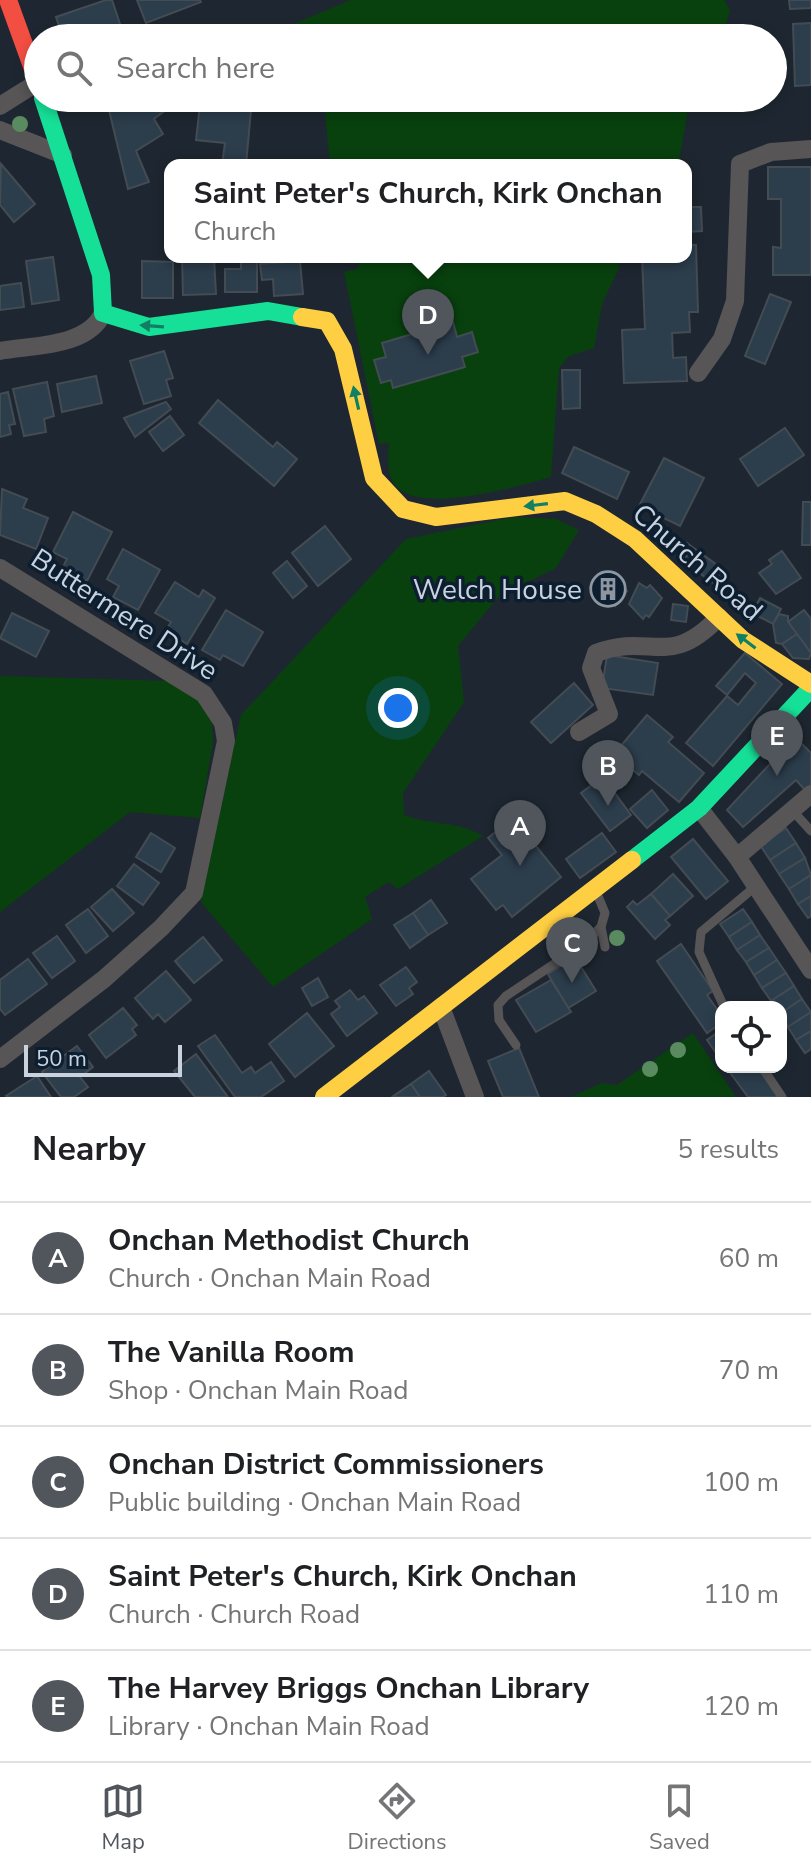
<!DOCTYPE html>
<meta charset="utf-8">
<style>
:root{--surface:#fff;--page:#f2f2f2;--text:#202124;--muted:#757577;--line:#e0e0e0;--accent:#51565d}
body{margin:0;font-family:"Nunito Sans",sans-serif;background:var(--page);color:var(--text)}
.controls{position:absolute;right:24px;bottom:24px;display:grid;overflow:hidden;border-radius:16px;box-shadow:0 4px 12px #0003}
.controls button{width:72px;height:72px;display:grid;place-items:center;padding:0;border:0;border-bottom:2px solid var(--line);background:var(--surface);color:var(--text);font:40px sans-serif}
.scale{position:absolute;left:24px;bottom:20px;width:158px;box-sizing:border-box;padding-left:8px;border:4px solid #c8d3df;border-top:0;font-size:22px;line-height:28px;white-space:nowrap;color:#c8d3df;-webkit-text-stroke:6px #0c1e2f;paint-order:stroke}
.you{position:absolute;left:398px;top:708px;width:28px;height:28px;margin:-20px;border:6px solid #fff;border-radius:50%;background:#1a73e8;box-shadow:0 0 0 12px #1a73e833}
.badge{display:grid;place-items:center;width:52px;height:52px;border-radius:50%;background:var(--accent);color:#fff;font-size:26px;font-weight:700}
.pin{position:absolute;translate:-50% -66px;filter:drop-shadow(0 2px 4px #0008)}
.pin::after{content:'';position:absolute;top:42px;width:28px;height:24px;background:inherit;clip-path:polygon(0 0,100% 0,50% 100%)}
.popup{position:absolute;left:164px;top:159px;width:528px;height:104px;box-sizing:border-box;display:grid;place-content:center;border-radius:16px;background:var(--surface);filter:drop-shadow(0 2px 6px #0005);font-size:26px;white-space:nowrap;color:var(--muted)}
.popup b{font-size:30px;color:var(--text)}
.popup::after{content:'';position:absolute;left:50%;top:100%;margin-left:-16px;border:16px solid transparent;border-top-color:var(--surface)}
.list{margin:0;padding:0;list-style:none}
h2{display:flex;justify-content:space-between;align-items:center;height:104px;margin:0;padding:0 32px;font-size:34px}
h2 small{font-size:26px;font-weight:400;color:var(--muted)}
.list li{display:grid;grid-template-columns:52px 1fr auto;gap:24px;align-items:center;box-sizing:border-box;height:112px;padding:0 32px;border-top:2px solid var(--line)}
.list b{display:block;font-size:30px;white-space:nowrap}
.list p{margin:0;font-size:26px;white-space:nowrap;color:var(--muted)}
.list em{font-size:26px;font-style:normal;color:var(--muted)}
.icon{flex:none;width:44px;height:44px;fill:none;stroke:currentColor;stroke-width:2;stroke-linecap:round;stroke-linejoin:round}
.map{position:relative;flex:none;width:811px;height:1097px;overflow:hidden}
.search{position:absolute;background:var(--surface);box-shadow:0 4px 12px #0003;left:24px;right:24px;top:24px;height:88px;display:flex;align-items:center;gap:20px;box-sizing:border-box;padding:0 28px;border-radius:44px;color:var(--muted);font-size:30px}
.sheet{height:664px;background:var(--surface)}
nav{display:flex;justify-content:space-around;align-items:center;box-sizing:border-box;height:112px;border-top:2px solid var(--line);background:var(--surface);font-size:22px;color:var(--muted)}
nav a{display:grid;justify-items:center;gap:4px}
nav .on{color:var(--accent)}
.map>svg:first-child{display:block}
.green{fill:#08410e}
.building{fill:#2c3d4c;stroke:#434b53;stroke-width:2}
.lines{fill:none;stroke-linecap:round;stroke-linejoin:round}
.lane{stroke:#575555;stroke-width:9}
.street{stroke:#575555;stroke-width:18}
.fast{stroke:#16e098;stroke-width:18}
.slow{stroke:#ffcf43;stroke-width:18}
.jam{stroke:#f24e42;stroke-width:18}
.tree{fill:#598a60}
.oneway{fill:#117f64}
.labels{text-anchor:middle;stroke-width:7;stroke-linejoin:round;paint-order:stroke}
.street-label{font-size:28px;fill:#c8d3df;stroke:#0c1e2f}
.poi-label{font-size:28px;fill:#c8d3df;stroke:#0c1e2f;text-anchor:end}
</style>
<div class="map">
<svg width="811" height="1097" viewBox="0 0 811 1097">
<rect width="100%" height="100%" fill="#1e2731"/>
<!-- green -->
<g class="green">
<path d="M351 0H724L730 10 722 38H260Z"/>
<path d="M337 98H687V117L678 165H330L325 112Z"/>
<path d="M356 257H620L619 268 602 304 594 348 569 356 559 368 551 477C519 486 418 516 395 485 386 472 388 458 389 443L379 444 344 272 359 268Z"/>
<path d="M514 517 556 519 579 530 556 568 499 596 458 646 464 702 403 793 404 815C433 826 456 820 483 836L398 889 389 882 365 897 372 919 273 987 201 902 241 715 406 539Z"/>
<path d="M0 676 168 681 199 701 212 723 213 742 200 818 130 812 0 912Z"/>
<path d="M693 1033 736 1097H571L602 1083 617 1085Z"/>
</g>
<!-- building -->
<g class="building">
<path d="M106 0H112L121 27 88 38H63L56 17Z"/>
<path d="M137 0H200L201 2 146 23Z"/>
<path d="M789 0H811V8L790 9Z"/>
<path d="M811 23V85L795 86 793 24Z"/>
<path d="M120 98H142L147 106 157 103 163 112 154 119 163 134 136 151 149 182 128 189 108 106Z"/>
<path d="M200 105 251 110 246 165H222L225 143 196 140Z"/>
<path d="M1 164 35 204 14 222 0 205Z"/>
<path d="M768 167H811V275H773V247L781 248V199H768Z"/>
<path d="M686 207H701L702 231 686 232Z"/>
<path d="M686 245H696L698 312H689L690 332 672 333 673 358 686 357 687 381 624 383 622 330 645 329 642 257H686Z"/>
<path d="M53 257 59 300 32 304 26 261Z"/>
<path d="M182 257H214L216 294 183 295Z"/>
<path d="M142 261 173 262V298H142Z"/>
<path d="M241 261H257V292H225V269H241Z"/>
<path d="M300 261 303 294 274 296 273 279 262 280 260 264Z"/>
<path d="M21 283 24 307 0 310V286Z"/>
<path d="M770 294 791 302 765 364 745 356Z"/>
<path d="M453 322 457 337 472 332 475 343 478 352 462 357 465 367 393 388 391 380 381 383 374 360 386 357 382 343Z"/>
<path d="M164 351 173 378 166 380 171 396 144 404 130 361Z"/>
<path d="M562 370H580V408L563 409Z"/>
<path d="M96 376 102 403 62 412 57 384Z"/>
<path d="M47 382 54 416 44 419 46 432 24 436 13 389Z"/>
<path d="M8 392 15 424 9 425 11 434 0 437V394Z"/>
<path d="M218 400 273 447 277 442 297 459 274 486 199 423Z"/>
<path d="M166 402 171 409 135 437 124 418Z"/>
<path d="M170 416 184 435 163 451 149 432Z"/>
<path d="M785 428 804 455 758 486 740 459Z"/>
<path d="M574 447 629 472 617 499 562 473Z"/>
<path d="M664 458 704 478 680 526 639 506Z"/>
<path d="M2 489 27 499 23 508 48 518 36 549 0 535Z"/>
<path d="M803 502H811V545H802Z"/>
<path d="M73 512 112 532 87 581 62 569 67 559 53 552Z"/>
<path d="M325 526 351 559 318 586 292 553Z"/>
<path d="M687 543 724 570 714 584 683 560 687 555 681 551Z"/>
<path d="M123 549 160 570 138 610 113 597 119 586 107 579Z"/>
<path d="M782 551 801 578 776 594 759 573 772 564 769 560Z"/>
<path d="M287 561 307 586 293 598 273 573Z"/>
<path d="M602 572 627 591 615 606 590 587Z"/>
<path d="M175 582 199 597 203 590 215 598 187 644 166 630 171 622 155 613Z"/>
<path d="M639 583 647 588 650 585 662 598 649 617 646 615 643 619 629 604Z"/>
<path d="M760 598 781 609 773 624 752 613Z"/>
<path d="M673 604 688 606 686 622 671 620Z"/>
<path d="M226 610 263 632 243 666 223 655 220 660 202 650Z"/>
<path d="M804 610 811 619V653L788 622Z"/>
<path d="M12 613 49 631 36 657 0 638Z"/>
<path d="M779 614 788 616V622L797 634 782 644 776 643 773 624Z"/>
<path d="M797 634 811 653 809 659 793 658 782 644Z"/>
<path d="M745 653 782 684 713 766 686 743 727 696 738 705 756 683 745 673 727 695 716 686Z"/>
<path d="M607 655 658 663 653 695 602 688Z"/>
<path d="M574 683 593 705 551 743 531 722Z"/>
<path d="M647 715 673 737 668 742 704 773 679 802 642 771 639 775 614 754Z"/>
<path d="M795 737 811 753V785L805 790 796 780 743 827 727 810Z"/>
<path d="M603 777 631 815 610 831 581 793Z"/>
<path d="M652 790 668 810 647 828 630 809Z"/>
<path d="M524 809 542 832 531 840 561 877 512 917 503 905 496 910 471 879 502 855 488 838Z"/>
<path d="M786 828 796 843 770 860 760 845Z"/>
<path d="M151 833 175 848 161 872 136 857Z"/>
<path d="M602 833 616 852 580 878 566 859Z"/>
<path d="M693 839 728 881 706 899 671 857Z"/>
<path d="M796 843 805 858 779 874 770 860Z"/>
<path d="M805 858 811 875 789 889 779 874Z"/>
<path d="M134 864 159 883 143 905 117 886Z"/>
<path d="M673 874 693 896 670 916 651 894Z"/>
<path d="M811 875V896L798 904 789 889Z"/>
<path d="M112 889 134 913 113 931 91 907Z"/>
<path d="M651 894 670 916 665 920 670 925 655 939 627 907 633 901 637 905Z"/>
<path d="M811 896V916L808 918 798 904Z"/>
<path d="M431 900 447 923 428 935 413 913Z"/>
<path d="M88 909 108 936 86 953 66 925Z"/>
<path d="M743 909 752 922 729 937 720 924Z"/>
<path d="M413 913 428 935 410 948 394 925Z"/>
<path d="M752 922 760 935 737 950 729 937Z"/>
<path d="M760 935 769 948 746 962 737 950Z"/>
<path d="M57 936 75 961 52 978 33 953Z"/>
<path d="M203 937 222 960 194 983 175 961Z"/>
<path d="M681 944 713 991 707 995 721 1015V1023L707 1033 657 961Z"/>
<path d="M769 948 777 960 754 975 746 962Z"/>
<path d="M575 957 596 991 568 1008 548 974Z"/>
<path d="M28 959 47 984 5 1015 0 1009V980Z"/>
<path d="M777 960 786 973 762 988 754 975Z"/>
<path d="M406 967 417 982 409 988 413 994 396 1006 380 985Z"/>
<path d="M166 971 191 1000 165 1022 158 1014 153 1019 135 998Z"/>
<path d="M786 973 794 986 771 1001 762 988Z"/>
<path d="M318 978 328 997 312 1006 302 988Z"/>
<path d="M551 980 571 1012 536 1032 516 1000Z"/>
<path d="M794 986 802 999 781 1013V1007H775L771 1001Z"/>
<path d="M350 990 358 1000 364 996 377 1013 347 1036 331 1014 340 1007 335 1001Z"/>
<path d="M802 999 811 1012 788 1027 781 1013Z"/>
<path d="M123 1008 137 1025 132 1029 136 1035 106 1058 89 1035Z"/>
<path d="M811 1012V1031L796 1040 788 1027Z"/>
<path d="M307 1013 334 1046 295 1077 269 1044Z"/>
<path d="M721 1030V1060L707 1040Z"/>
<path d="M811 1031V1049L805 1053 796 1040Z"/>
<path d="M215 1035 242 1073 251 1067 255 1073 271 1062 284 1081 261 1097H235L198 1046Z"/>
<path d="M77 1046 93 1067 80 1077 88 1087 74 1097H61L42 1072Z"/>
<path d="M519 1048 539 1097H503L488 1061Z"/>
<path d="M196 1054 228 1097H195L174 1071Z"/>
<path d="M726 1067H757L779 1097H748Z"/>
<path d="M429 1071 446 1095 443 1097H420L411 1084Z"/>
<path d="M37 1076 51 1097H7L6 1096Z"/>
<path d="M411 1084 420 1097H392Z"/>
</g>
<g class="lines">
<!-- lane -->
<g class="lane">
<path d="M792 810 811 831"/>
<path d="M598 896 605 913 601 927 605 947"/>
<path d="M724 1007 699 952 701 932 756 886"/>
<path d="M516 1045 499 1020 498 1005 506 996 581 946 601 927"/>
<path d="M762 1067 782 1097"/>
</g>
<!-- street -->
<g class="street">
<path d="M0 106 38 82"/>
<path d="M0 130 63 155"/>
<path d="M0 351C33 345 88 347 103 313"/>
<path d="M698 373 722 339 735 301 740 164 771 152 811 149"/>
<path d="M0 568 204 694 223 723 226 741 194 893 161 928 104 979 0 1059"/>
<path d="M579 732 609 714 591 668 596 653C653 632 668 670 719 617"/>
<path d="M699 808 737 857 811 970"/>
<path d="M737 857 811 794"/>
<path d="M441 1007 475 1097"/>
</g>
<!-- fast -->
<g class="fast">
<path d="M43 98 101 275 103 313 149 327 268 311 302 317"/>
<path d="M632 860 699 808 811 688"/>
</g>
<!-- slow -->
<g class="slow">
<path d="M302 317 327 321 343 349 374 478 403 509 436 517 565 501 596 514 635 539 743 640 811 684"/>
<path d="M324 1097 632 860"/>
</g>
<!-- jam -->
<path class="jam" d="M8 0 38 83"/>
</g>
<!-- trees -->
<g class="tree">
<circle cx="20" cy="124" r="8"/>
<circle cx="617" cy="938" r="8"/>
<circle cx="558" cy="939" r="8"/>
<circle cx="678" cy="1050" r="8"/>
<circle cx="650" cy="1069" r="8"/>
</g>
<!-- one-way arrows -->
<defs><path id="oneway-solid" d="M-6-.8H1V-3.2L6.5 0L1 3.2V.8H-6Z" transform="scale(2)"/></defs>
<g class="oneway">
<use href="#oneway-solid" transform="translate(152 326) rotate(-176)"/>
<use href="#oneway-solid" transform="translate(356 398) rotate(-103)"/>
<use href="#oneway-solid" transform="translate(536 505) rotate(173)"/>
<use href="#oneway-solid" transform="translate(746 641) rotate(-143)"/>
</g>
<!-- icons -->
<defs>
<symbol id="building-ring" viewBox="-11 -11 22 22"><circle r="9.5" fill="#0c1e2f" stroke="#8c97a2" stroke-width="1.5"/><path d="M-4-6H4V6H1V3H-1V6H-4ZM-2.5-4.3h1.7v1.8h-1.7ZM.8-4.3h1.7v1.8H.8ZM-2.5-1h1.7V.8h-1.7ZM.8-1h1.7V.8H.8Z" fill="#8c97a2"/></symbol>
</defs>
<g fill-rule="evenodd">
<use href="#building-ring" x="588" y="569" width="40" height="40"/>
</g>
<g class="labels">
<!-- street labels -->
<g class="street-label">
<text transform="translate(698 562) rotate(41)" y="10">Church Road</text>
<text transform="translate(125 614) rotate(33)" y="10">Buttermere Drive</text>
</g>
<!-- poi labels -->
<g class="poi-label">
<text x="582" y="599">Welch House</text>
</g>
</g>
</svg>
<div class="controls">
<button><svg class="icon" aria-label="locate" viewBox="0 0 24 24"><circle cx="12" cy="12" r="6"/><path d="M12 2v4M12 18v4M2 12h4M18 12h4"/></svg></button>
</div>
<div class="scale">50 m</div>
<div class="you"></div>
<div class="pin badge" style="left:520px;top:866px">A</div>
<div class="pin badge" style="left:608px;top:806px">B</div>
<div class="pin badge" style="left:572px;top:983px">C</div>
<div class="pin badge" style="left:428px;top:355px">D</div>
<div class="popup"><b>Saint Peter's Church, Kirk Onchan</b>Church</div>
<div class="pin badge" style="left:777px;top:776px">E</div>
<div class="search"><svg class="icon" aria-label="search" viewBox="0 0 24 24"><circle cx="10" cy="10" r="6"/><path d="M15 15l6 6"/></svg>Search here</div>
</div>
<section class="sheet">
<h2>Nearby<small>5 results</small></h2>
<ul class="list">
<li><span class="badge">A</span><div><b>Onchan Methodist Church</b><p>Church · Onchan Main Road</p></div><em>60 m</em></li>
<li><span class="badge">B</span><div><b>The Vanilla Room</b><p>Shop · Onchan Main Road</p></div><em>70 m</em></li>
<li><span class="badge">C</span><div><b>Onchan District Commissioners</b><p>Public building · Onchan Main Road</p></div><em>100 m</em></li>
<li><span class="badge">D</span><div><b>Saint Peter's Church, Kirk Onchan</b><p>Church · Church Road</p></div><em>110 m</em></li>
<li><span class="badge">E</span><div><b>The Harvey Briggs Onchan Library</b><p>Library · Onchan Main Road</p></div><em>120 m</em></li>
</ul>
</section>
<nav>
<a class="on"><svg class="icon" aria-label="map" viewBox="0 0 24 24"><path d="M3 6l6-2 6 2 6-2v14l-6 2-6-2-6 2zM9 4v14M15 6v14"/></svg>Map</a>
<a><svg class="icon" aria-label="directions" viewBox="0 0 24 24"><path d="M12 3l9 9-9 9-9-9zM9 14v-3h6M13 9l2 2-2 2"/></svg>Directions</a>
<a><svg class="icon" aria-label="saved" viewBox="0 0 24 24"><path d="M7 4h10v16l-5-4-5 4z"/></svg>Saved</a>
</nav>
